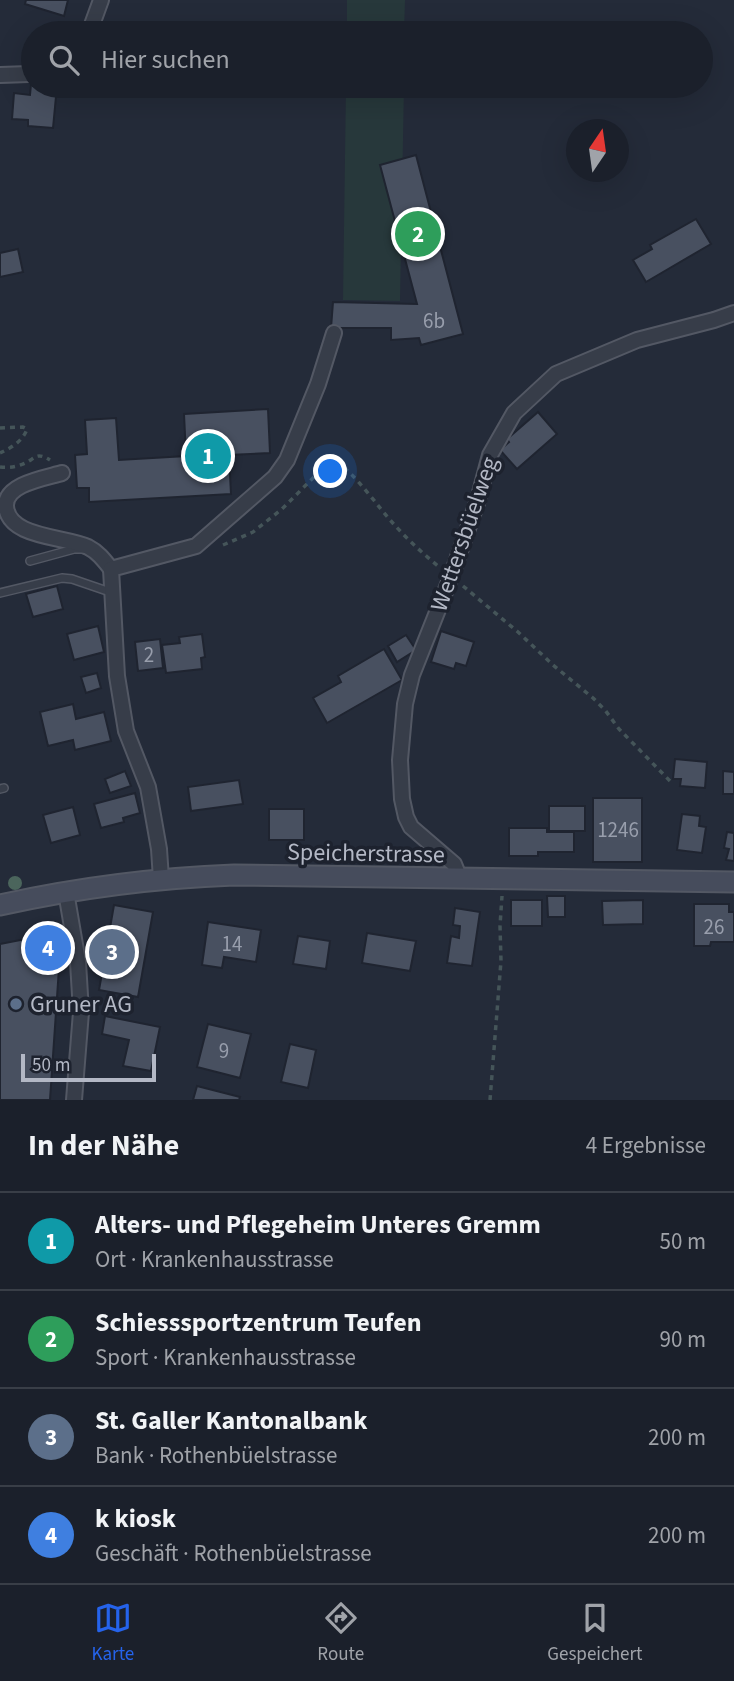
<!DOCTYPE html>
<html lang="de">
<meta charset="utf-8">
<style>
:root{--surface:#1b202b;--page:#282d37;--text:#f1f3f6;--muted:#a0a3a9;--line:#393e47;--accent:#2563eb}
body{margin:0;font-family:"Source Sans 3",sans-serif;background:var(--page);color:var(--text)}
.compass{position:absolute;left:566px;top:119px;width:63px;height:63px;border-radius:50%;background:var(--surface);box-shadow:0 7px 28px #0002;rotate:13deg}
.scale{position:absolute;left:21px;bottom:18px;width:135px;box-sizing:border-box;padding-left:7px;border:4px solid #b3b8c5;border-top:0;font-size:19px;line-height:24px;white-space:nowrap;color:#b3b8c5;-webkit-text-stroke:5px #1d222e;paint-order:stroke}
.you{position:absolute;left:331px;top:472px;width:24px;height:24px;margin:-18px;border:5px solid #fff;border-radius:50%;background:#1a73e8;box-shadow:0 0 0 10px #1a73e833}
.badge{display:grid;place-items:center;width:46px;height:46px;border-radius:50%;background:var(--accent);color:#fff;font-size:23px;font-weight:700}
.pin{position:absolute;translate:-50% -50%;border:4px solid #fff;box-shadow:0 2px 7px #0006}
.list{margin:0;padding:0;list-style:none}
h2{display:flex;justify-content:space-between;align-items:center;height:91px;margin:0;padding:0 28px;font-size:30px}
h2 small{font-size:23px;font-weight:400;color:var(--muted)}
.list li{display:grid;grid-template-columns:46px 1fr auto;gap:21px;align-items:center;box-sizing:border-box;height:98px;padding:0 28px;border-top:2px solid var(--line)}
.list b{display:block;font-size:26px;white-space:nowrap}
.list p{margin:0;font-size:23px;white-space:nowrap;color:var(--muted)}
.list em{font-size:23px;font-style:normal;color:var(--muted)}
.icon{flex:none;width:38px;height:38px;fill:none;stroke:currentColor;stroke-width:2;stroke-linecap:round;stroke-linejoin:round}
.map{position:relative;flex:none;width:734px;height:1100px;overflow:hidden}
.search{position:absolute;background:var(--surface);box-shadow:0 7px 28px #0002;left:21px;right:21px;top:21px;height:77px;display:flex;align-items:center;gap:18px;box-sizing:border-box;padding:0 24px;border-radius:38px;color:var(--muted);font-size:26px}
.sheet{height:483px;background:var(--surface)}
nav{display:flex;justify-content:space-around;align-items:center;box-sizing:border-box;height:98px;border-top:2px solid var(--line);background:var(--surface);font-size:19px;color:var(--muted)}
nav a{display:grid;justify-items:center;gap:4px}
nav .on{color:var(--accent)}
.map>svg:first-child{display:block}
.green{fill:#27383b}
.building{fill:#485060;stroke:#1f2430;stroke-width:2}
.lines{fill:none;stroke-linecap:round;stroke-linejoin:round}
.service-casing{stroke:#535864;stroke-width:10}
.minor-casing{stroke:#535864;stroke-width:18}
.secondary-casing{stroke:#535864;stroke-width:23}
.path{stroke:#455559;stroke-width:3.5;stroke-dasharray:5 5;stroke-linecap:butt}
.service{stroke:#373d49;stroke-width:7}
.minor{stroke:#373d49;stroke-width:14}
.secondary{stroke:#464c5c;stroke-width:19}
.tree{fill:#4b655c}
.service-dot{fill:#5c6f8a;stroke:#1d222e;stroke-width:2.5}
.labels{text-anchor:middle;stroke-width:7;stroke-linejoin:round;paint-order:stroke}
.number-label{font-size:21px;fill:#989eac}
.street-label{font-size:24px;fill:#b3b8c5;stroke:#1d222e}
.poi-label{font-size:24px;fill:#b3b8c5;stroke:#1d222e;text-anchor:start}
</style>
<div class="map">
<svg width="734" height="1100" viewBox="0 0 734 1100">
<rect width="100%" height="100%" fill="#242b39"/>
<!-- green -->
<g class="green">
<path d="M347 0H405L404 33H347Z"/>
<path d="M346 86H404L400 301 343 300Z"/>
</g>
<!-- building -->
<g class="building">
<path d="M26 0H68L64 16 25 4Z"/>
<path d="M31 84H33V86H57L53 128 28 126V120L12 119 14 93 30 95Z"/>
<path d="M416 155 463 334 421 345 419 338 391 340V328H331L333 302 417 304 380 165Z"/>
<path d="M696 219 711 244 646 282 633 260 652 249 650 245Z"/>
<path d="M18 249 23 272 0 277V253Z"/>
<path d="M268 409 270 453 229 455 231 494 89 502V488H77L75 455 87 454 85 420 116 418 119 460 186 456 184 414Z"/>
<path d="M538 412 557 434 517 469 500 450 509 442 507 439Z"/>
<path d="M57 586 63 609 33 617 26 594Z"/>
<path d="M98 626 104 652 74 660 67 634Z"/>
<path d="M441 631 474 642 466 666 456 663 454 669 431 662Z"/>
<path d="M202 634 205 657 201 658 202 669 166 673 162 645 180 643 179 637Z"/>
<path d="M406 635 416 650 397 662 388 646Z"/>
<path d="M160 639 163 668 138 671 135 642Z"/>
<path d="M384 649 402 680 327 723 313 698 341 682 338 676Z"/>
<path d="M97 673 101 688 86 693 81 677Z"/>
<path d="M73 704 76 719 104 712 111 741 75 750 73 740 48 746 40 712Z"/>
<path d="M675 759 707 762 705 788 680 786 681 779H673Z"/>
<path d="M125 771 131 786 110 793 105 779Z"/>
<path d="M723 771 734 772V794H723Z"/>
<path d="M239 780 243 804 191 811 188 787Z"/>
<path d="M135 793 140 813 123 818 124 822 101 828 94 804Z"/>
<rect x="593" y="798" width="49" height="64"/>
<rect x="549" y="806" width="36" height="25"/>
<path d="M73 807 80 835 51 843 43 815Z"/>
<rect x="269" y="809" width="35" height="31"/>
<path d="M682 814 700 816 699 826 706 827 702 853 677 850Z"/>
<path d="M509 828H547V832H574V852H538V856H509Z"/>
<path d="M727 832 734 833V861L726 860 729 849 724 848Z"/>
<path d="M547 896H565V917H548Z"/>
<rect x="511" y="900" width="31" height="26"/>
<path d="M643 900V924L603 925 602 901Z"/>
<path d="M694 904H729V912H734V942H711L710 946H694Z"/>
<path d="M114 905 153 912 138 997 99 990Z"/>
<path d="M455 908 480 912 472 966 447 963 451 936 459 938 460 926 453 925Z"/>
<path d="M208 922 261 930 256 962 224 957 222 968 202 965Z"/>
<path d="M367 933 416 941 410 971 362 963Z"/>
<path d="M51 934 59 968 50 1100H0V944Z"/>
<path d="M298 936 330 941 326 969 293 964Z"/>
<path d="M105 1016 160 1027 151 1071 123 1066 129 1040 102 1034Z"/>
<path d="M208 1024 251 1034 240 1078 197 1067Z"/>
<path d="M290 1044 316 1050 308 1088 281 1082Z"/>
<path d="M197 1086 240 1097 239 1100H193Z"/>
</g>
<g class="lines">
<defs>
<g id="service">
<path d="M30 561 74 549H83"/>
<path d="M0 593 62 578 72 579 113 593"/>
<path d="M0 789 4 788"/>
</g>
<g id="minor">
<path d="M89 33 101 0"/>
<path d="M0 75 29 74 33 73"/>
<path d="M62 473C45 478 5 484 6 506 8 538 64 536 88 547 98 552 104 560 111 569"/>
<path d="M161 879 159 849 148 787 126 731 117 676 111 569 196 546 275 477 287 460 318 384 334 333"/>
<path d="M460 879 454 864 411 827 406 817 402 799 400 760 405 704 412 675 451 577 478 500 490 455 514 413 556 374 637 340 714 320 734 313"/>
<path d="M66 892 78 962 81 1012 74 1100"/>
</g>
<path id="secondary" d="M0 905C77 888 155 878 234 875L734 882"/>
</defs>
<!-- service casing -->
<use href="#service" class="service-casing"/>
<!-- minor casing -->
<use href="#minor" class="minor-casing"/>
<!-- secondary casing -->
<use href="#secondary" class="secondary-casing"/>
<!-- path -->
<g class="path">
<path d="M0 428 23 427 27 429C23 441 11 448 0 453"/>
<path d="M0 467C8 468 16 467 23 464 36 459 35 451 50 460"/>
<path d="M223 545 253 532 282 509 323 468C328 466 334 464 339 465 352 470 380 509 391 521 405 537 421 552 438 566"/>
<path d="M463 586 518 632 553 665 593 698 605 710 619 729 670 781"/>
<path d="M490 1100 501 961 500 926 502 896"/>
</g>
<!-- service -->
<use href="#service" class="service"/>
<!-- minor -->
<use href="#minor" class="minor"/>
<!-- secondary -->
<use href="#secondary" class="secondary"/>
</g>
<!-- trees -->
<circle class="tree" cx="15" cy="883" r="7"/>
<!-- markers -->
<circle class="service-dot" cx="16" cy="1004" r="7"/>
<g class="labels">
<!-- number labels -->
<g class="number-label">
<text x="434" y="328">6b</text>
<text x="149" y="662">2</text>
<text x="618" y="837">1246</text>
<text x="714" y="934">26</text>
<text x="232" y="951">14</text>
<text x="224" y="1058">9</text>
</g>
<!-- street labels -->
<g class="street-label">
<text transform="translate(464 534) rotate(-71)" y="8">Wettersbüelweg</text>
<text transform="translate(366 853) rotate(1)" y="8">Speicherstrasse</text>
</g>
<!-- poi labels -->
<g class="poi-label">
<text x="30" y="1012">Gruner AG</text>
</g>
</g>
</svg>
<svg class="compass" viewBox="-18 -18 36 36"><path d="M0-13l5 13h-10z" fill="#e53935"/><path d="M0 13l5-13h-10z" fill="#a0a3a9"/></svg>
<div class="scale">50 m</div>
<div class="you"></div>
<div class="pin badge" style="left:208px;top:456px;background:#0f9aa8">1</div>
<div class="pin badge" style="left:418px;top:234px;background:#2e9e5b">2</div>
<div class="pin badge" style="left:112px;top:952px;background:#5c6f8a">3</div>
<div class="pin badge" style="left:48px;top:948px;background:#3f7fe0">4</div>
<div class="search"><svg class="icon" aria-label="search" viewBox="0 0 24 24"><circle cx="10" cy="10" r="6"/><path d="M15 15l6 6"/></svg>Hier suchen</div>
</div>
<section class="sheet">
<h2>In der Nähe<small>4 Ergebnisse</small></h2>
<ul class="list">
<li><span class="badge" style="background:#0f9aa8">1</span><div><b>Alters- und Pflegeheim Unteres Gremm</b><p>Ort · Krankenhausstrasse</p></div><em>50 m</em></li>
<li><span class="badge" style="background:#2e9e5b">2</span><div><b>Schiesssportzentrum Teufen</b><p>Sport · Krankenhausstrasse</p></div><em>90 m</em></li>
<li><span class="badge" style="background:#5c6f8a">3</span><div><b>St. Galler Kantonalbank</b><p>Bank · Rothenbüelstrasse</p></div><em>200 m</em></li>
<li><span class="badge" style="background:#3f7fe0">4</span><div><b>k kiosk</b><p>Geschäft · Rothenbüelstrasse</p></div><em>200 m</em></li>
</ul>
</section>
<nav>
<a class="on"><svg class="icon" aria-label="map" viewBox="0 0 24 24"><path d="M3 6l6-2 6 2 6-2v14l-6 2-6-2-6 2zM9 4v14M15 6v14"/></svg>Karte</a>
<a><svg class="icon" aria-label="directions" viewBox="0 0 24 24"><path d="M12 3l9 9-9 9-9-9zM9 14v-3h6M13 9l2 2-2 2"/></svg>Route</a>
<a><svg class="icon" aria-label="saved" viewBox="0 0 24 24"><path d="M7 4h10v16l-5-4-5 4z"/></svg>Gespeichert</a>
</nav>
